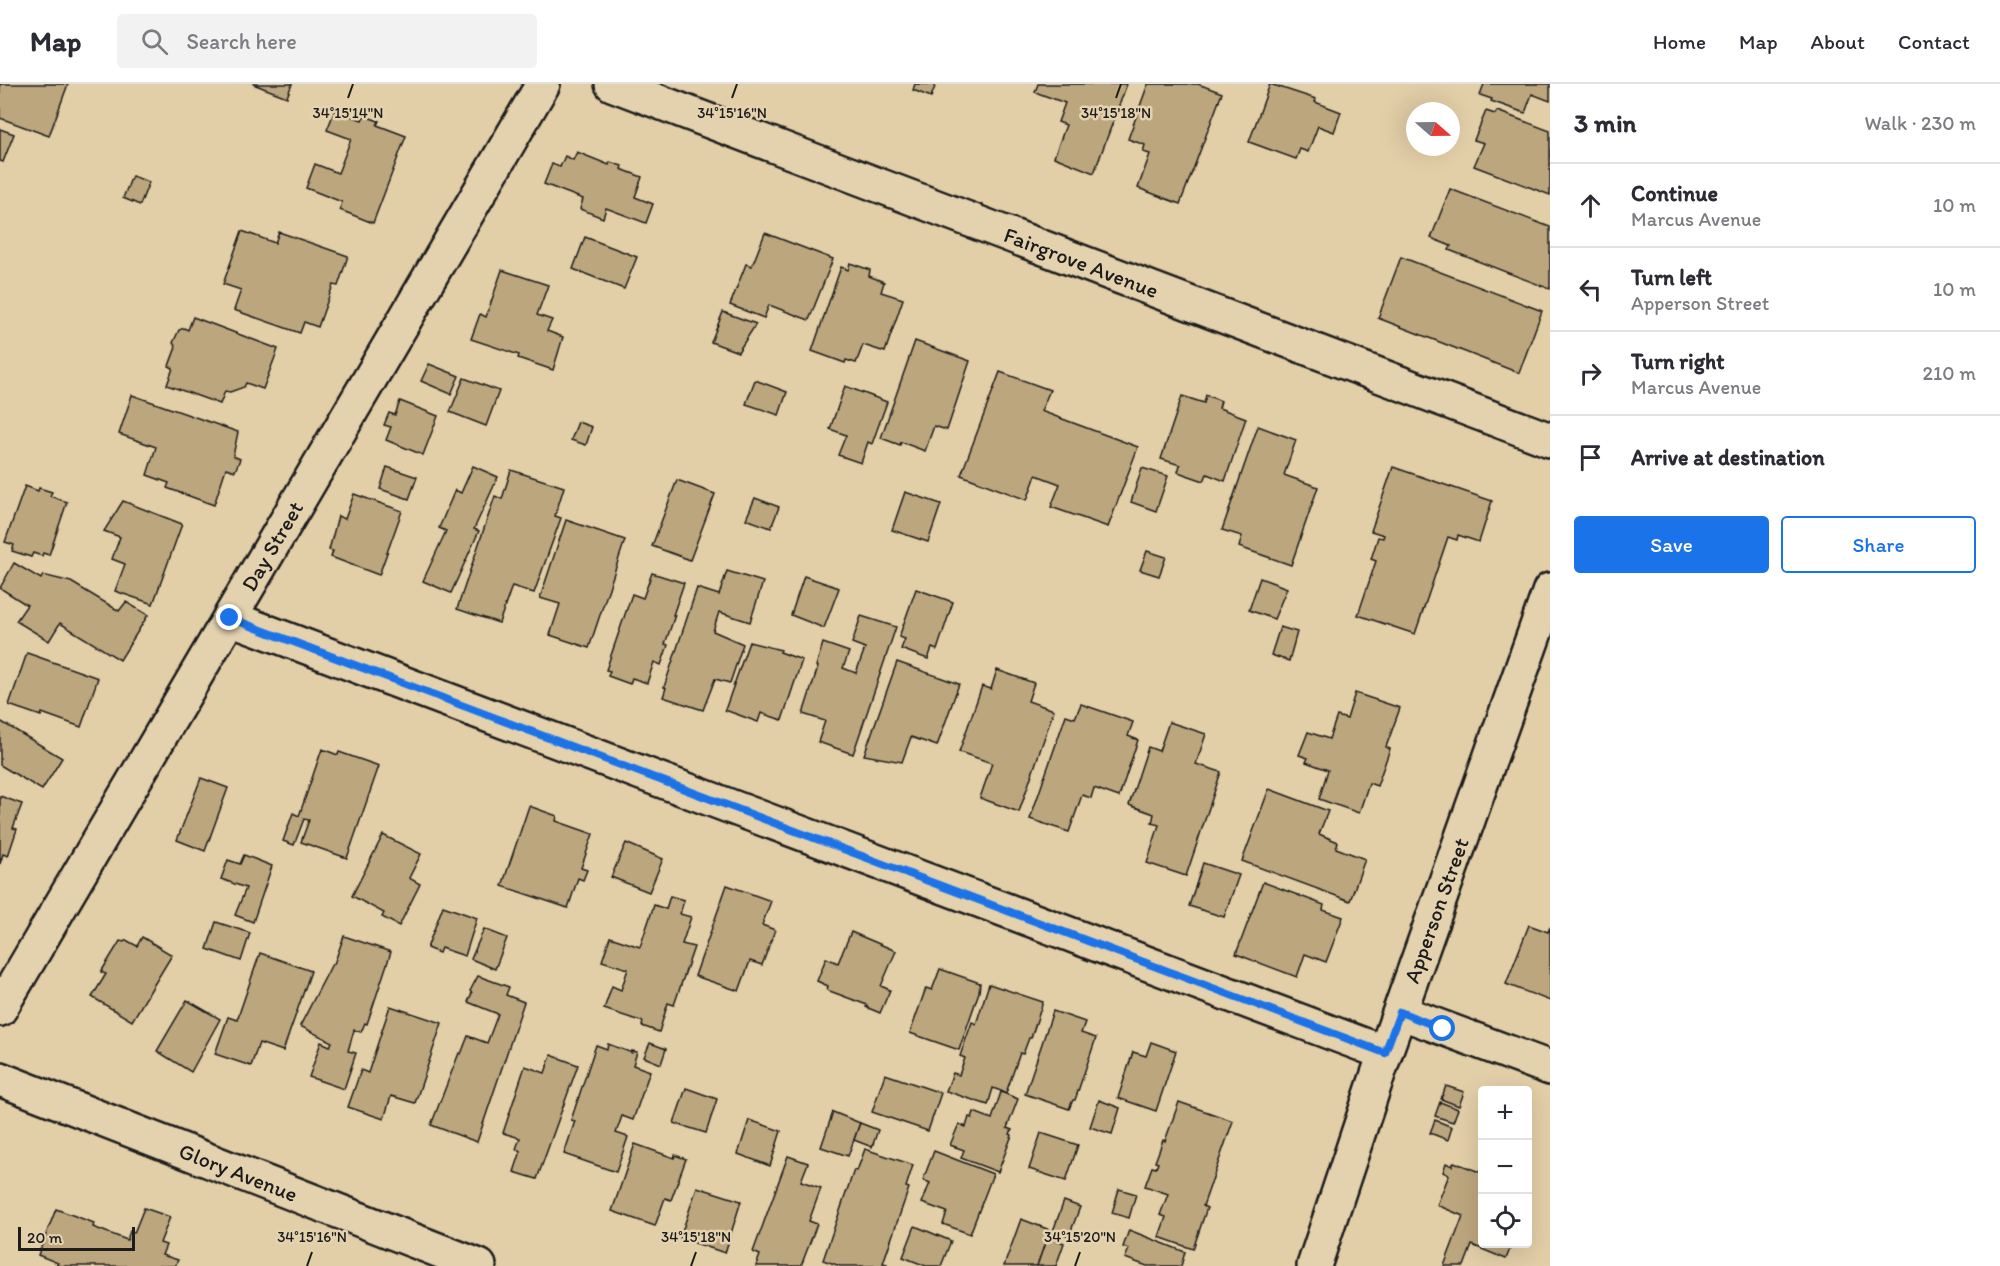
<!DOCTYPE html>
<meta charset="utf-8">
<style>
:root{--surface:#fff;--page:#f2f2f3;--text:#2b2b33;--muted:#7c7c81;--line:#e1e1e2;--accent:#1a73e8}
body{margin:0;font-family:Itim,sans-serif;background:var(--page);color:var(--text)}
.controls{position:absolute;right:18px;bottom:18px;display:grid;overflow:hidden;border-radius:6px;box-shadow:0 6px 24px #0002}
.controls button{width:54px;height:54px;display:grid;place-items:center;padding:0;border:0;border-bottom:2px solid var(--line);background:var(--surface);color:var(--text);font:30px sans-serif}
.compass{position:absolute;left:1406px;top:18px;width:54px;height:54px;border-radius:50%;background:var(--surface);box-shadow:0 6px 24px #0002;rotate:110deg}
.scale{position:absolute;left:18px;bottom:15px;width:117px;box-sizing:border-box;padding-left:6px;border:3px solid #1c1c1c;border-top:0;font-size:16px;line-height:21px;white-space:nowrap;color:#1c1c1c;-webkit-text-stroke:4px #e4d2af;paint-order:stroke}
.stop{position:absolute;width:18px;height:18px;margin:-14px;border:4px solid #1a73e8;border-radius:50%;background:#fff}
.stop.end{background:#1a73e8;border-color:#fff;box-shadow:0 2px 6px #0008}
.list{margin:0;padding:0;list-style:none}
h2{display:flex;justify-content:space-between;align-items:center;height:78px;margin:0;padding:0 24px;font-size:26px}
h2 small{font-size:20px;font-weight:400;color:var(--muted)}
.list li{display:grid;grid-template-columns:39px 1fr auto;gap:18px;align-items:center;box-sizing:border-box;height:84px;padding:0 24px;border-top:2px solid var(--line)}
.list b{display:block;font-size:22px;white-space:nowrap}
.list p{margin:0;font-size:20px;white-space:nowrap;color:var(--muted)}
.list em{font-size:20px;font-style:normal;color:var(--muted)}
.actions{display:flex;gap:12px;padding:18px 24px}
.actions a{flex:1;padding:14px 0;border:2px solid var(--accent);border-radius:6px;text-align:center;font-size:21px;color:var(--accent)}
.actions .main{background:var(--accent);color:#fff}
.icon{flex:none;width:33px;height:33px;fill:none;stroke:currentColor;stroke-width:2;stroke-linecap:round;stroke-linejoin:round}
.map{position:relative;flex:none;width:1550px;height:1182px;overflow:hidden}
header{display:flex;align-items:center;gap:36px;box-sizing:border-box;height:84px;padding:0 30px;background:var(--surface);border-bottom:2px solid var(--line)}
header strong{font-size:28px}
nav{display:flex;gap:33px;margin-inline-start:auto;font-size:21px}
.search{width:420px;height:54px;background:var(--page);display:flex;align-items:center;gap:15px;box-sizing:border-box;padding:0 21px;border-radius:6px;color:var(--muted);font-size:22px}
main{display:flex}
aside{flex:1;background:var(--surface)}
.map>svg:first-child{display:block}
.building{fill:#bca67e;stroke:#1c1c1c;stroke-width:1.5}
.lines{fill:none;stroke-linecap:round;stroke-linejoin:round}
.street-casing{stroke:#1c1c1c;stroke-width:38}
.secondary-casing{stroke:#1c1c1c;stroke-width:38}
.street{stroke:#e4d2af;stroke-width:33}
.secondary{stroke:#e4d2af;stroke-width:33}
.route{stroke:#1a73e8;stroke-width:8}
.ticks{fill:none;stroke:#1c1c1c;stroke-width:2}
.labels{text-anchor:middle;stroke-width:5;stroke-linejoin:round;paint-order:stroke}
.street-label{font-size:22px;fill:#1c1c1c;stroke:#e4d2af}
.ticks-label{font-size:15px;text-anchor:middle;fill:#1c1c1c;stroke:#e4d2af;stroke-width:5;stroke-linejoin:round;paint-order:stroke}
</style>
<header>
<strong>Map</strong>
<div class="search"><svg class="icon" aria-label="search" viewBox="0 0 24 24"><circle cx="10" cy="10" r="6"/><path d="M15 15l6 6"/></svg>Search here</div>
<nav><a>Home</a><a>Map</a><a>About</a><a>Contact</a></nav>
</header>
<main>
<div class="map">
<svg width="1550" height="1182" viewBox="0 0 1550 1182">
<rect width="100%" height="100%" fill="#e2cea7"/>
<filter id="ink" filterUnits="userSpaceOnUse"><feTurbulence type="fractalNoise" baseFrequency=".0167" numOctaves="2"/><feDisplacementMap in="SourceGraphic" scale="12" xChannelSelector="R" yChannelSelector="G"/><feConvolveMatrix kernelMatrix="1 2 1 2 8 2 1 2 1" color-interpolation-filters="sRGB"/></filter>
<g filter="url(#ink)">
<!-- building -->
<g class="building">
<path d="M0 0H68L49 52 0 34Z"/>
<path d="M253 0H292L287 13Z"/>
<path d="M915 0H936L931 13 913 6Z"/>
<path d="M1038 0H1127L1094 89 1054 73 1066 41 1058 38 1065 19 1035 8Z"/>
<path d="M1148 0H1198L1222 9 1180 120 1138 104 1150 70 1143 68 1145 61 1128 55Z"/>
<path d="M1270 0 1316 15 1315 18 1341 28 1334 48 1318 42 1308 68 1300 65 1296 75 1249 58Z"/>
<path d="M1484 0H1550V17L1532 10 1525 29 1491 17 1492 15 1480 11Z"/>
<path d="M335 26 362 36 364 32 379 37 377 41 406 52 373 139 340 126 342 118 306 104 315 80 338 89 351 55 327 46Z"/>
<path d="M1486 27 1495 30 1497 27 1550 47V111L1474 82 1484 59 1474 56Z"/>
<path d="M0 45 14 50 3 78 0 77Z"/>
<path d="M577 68 609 81 610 78 622 82 621 85 642 93 635 113 653 120 646 139 606 124 603 134 580 125 583 115 544 100 552 80 560 83 565 72 573 76Z"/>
<path d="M132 92 149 98 140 121 123 114Z"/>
<path d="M1450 105 1550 143V205L1449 166 1451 162 1431 154Z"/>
<path d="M242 147 275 159 279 148 348 172 338 202 333 201 318 243 304 238 300 249 234 226 241 206 223 200Z"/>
<path d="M765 149 833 175 809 236 769 221 764 234 730 221 746 180 752 182Z"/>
<path d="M585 153 637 173 624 205 573 185Z"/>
<path d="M1401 173 1542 227 1519 289 1378 234Z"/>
<path d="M850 179 870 186 869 192 884 198 881 208 903 215 885 268 863 261 856 279 846 276 845 279 812 267 841 183 848 186Z"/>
<path d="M502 186 548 201 537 231 552 236 547 247 563 253 553 286 518 274 519 271 471 255 480 230 486 233Z"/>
<path d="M723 228 756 240 738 268 711 258Z"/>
<path d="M193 233 278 265 263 305 246 299 244 303 230 308 225 307 220 320 167 301 173 284 169 282 176 263 173 259 179 246 184 244 188 246Z"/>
<path d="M915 257 970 277 947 346 934 342 925 367 901 358 900 361 881 354Z"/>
<path d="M429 280 459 292 451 310 421 297Z"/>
<path d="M1000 288 1050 306 1041 327 1138 363 1108 443 1051 423 1060 400 1036 391 1027 416 961 391Z"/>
<path d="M464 294 499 307 486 342 450 328Z"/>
<path d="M755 296 787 308 779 331 746 320Z"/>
<path d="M845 302 887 318 872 360 868 358 861 379 838 371 846 351 830 345Z"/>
<path d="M132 311 238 348 233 372 240 375 235 387 226 384 214 421 167 404 169 399 147 391 156 363 119 350Z"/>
<path d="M1206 311 1221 317 1219 324 1246 334 1225 397 1207 390 1204 397 1178 388 1180 381 1161 375 1182 312 1204 319Z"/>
<path d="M400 317 438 332 423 371 386 356 391 343 384 341 389 329 395 331Z"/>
<path d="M578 338 592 343 586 361 571 356Z"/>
<path d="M1258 342 1296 356 1284 391 1318 403 1291 481 1239 463 1242 452 1222 446Z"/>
<path d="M473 382 498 393 474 445 479 447 451 509 423 497 446 447 439 444 455 406 461 409Z"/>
<path d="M387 383 417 393 409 415 380 405Z"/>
<path d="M1393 383 1492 417 1479 458 1458 451 1457 456 1448 453 1415 550 1358 531 1376 477 1371 475 1378 453 1383 454 1384 451 1371 447Z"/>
<path d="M1142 384 1168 392 1156 427 1131 418Z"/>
<path d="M511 386 564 403 555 432 561 434 534 509 512 502 499 539 457 525 495 412 502 415Z"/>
<path d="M677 396 715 410 690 476 652 462Z"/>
<path d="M25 402 38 407 39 404 52 408 50 412 67 418 49 471 43 469 42 472 33 469 31 473 12 467 14 461 5 458Z"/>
<path d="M905 408 941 420 928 458 892 446Z"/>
<path d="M354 410 402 427 379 491 331 473 333 467 329 466 338 432 345 435Z"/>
<path d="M755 414 779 423 771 444 746 435Z"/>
<path d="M123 417 182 440 153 520 115 507 125 480 112 475 120 453 104 447Z"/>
<path d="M566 436 625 456 589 564 550 551 560 520 540 514Z"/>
<path d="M1147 467 1166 473 1159 492 1140 486Z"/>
<path d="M14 479 41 495 43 491 71 498 119 527 126 518 148 531 120 576 60 539 49 557 16 537 27 521 0 504Z"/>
<path d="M727 487 763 498 750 538 719 528 713 547 743 560 730 599 715 595 703 626 663 613 666 604 664 603 697 504 719 511Z"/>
<path d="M652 489 684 499 673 531H675L665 560 668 561 661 581 654 578 647 599 632 594 630 600 608 592 610 587 606 586 632 510 643 514Z"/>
<path d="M804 492 839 504 824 544 791 531Z"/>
<path d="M1260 494 1287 504 1274 535 1249 526Z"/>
<path d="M916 505 953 518 937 566 932 564 928 575 901 565 905 555 899 553Z"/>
<path d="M861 532 896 543 853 670 818 658 825 637 803 630 818 583 816 582 823 559 849 568 843 584 856 589 865 564 852 559Z"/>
<path d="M1280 543 1297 548 1289 577 1271 571Z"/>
<path d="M749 558 781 566 780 568 802 576 782 636 761 629 758 638 725 626Z"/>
<path d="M27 569 98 594 81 643 42 629 41 632 9 621Z"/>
<path d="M897 578 959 600 937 662 911 653 902 678 864 671Z"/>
<path d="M997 586 1034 599 1028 617 1054 626 1019 728 980 714 992 679 959 668 982 602 991 605Z"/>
<path d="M1355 609 1400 624 1386 663 1390 665 1377 702 1369 699 1359 729 1319 715 1328 686 1306 678 1308 674 1299 671 1308 648 1329 655 1337 632 1347 635Z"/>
<path d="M1081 620 1133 638 1128 652 1138 656 1119 713 1094 704 1091 714 1082 711 1069 748 1030 735 1066 631 1075 634Z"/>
<path d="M0 637 62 674 42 706 0 681Z"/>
<path d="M1169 638 1206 650 1196 680 1221 688 1186 792 1147 779 1159 741 1152 739 1154 730 1129 721 1148 663 1159 667Z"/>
<path d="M322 665 338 671 339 668 379 682 347 774 301 758 309 736 304 735 294 761 283 757 293 729 299 732Z"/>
<path d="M201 694 228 704 205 767 177 756Z"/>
<path d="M1269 705 1328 727 1319 750 1338 758 1336 764 1365 775 1350 817 1242 777Z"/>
<path d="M0 712 22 720 13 744 17 745 8 772 3 770 0 780Z"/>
<path d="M529 722 557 732 556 737 593 750 581 784 587 786 583 796 578 794 568 824 502 802Z"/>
<path d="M383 751 421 770 409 794 420 800 399 842 382 833 384 829 352 812Z"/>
<path d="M626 759 663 775 649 808 611 793Z"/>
<path d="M244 771 272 782 253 838 235 831 246 804 221 795 228 776 240 780Z"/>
<path d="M1203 779 1239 791 1224 833 1189 822Z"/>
<path d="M1263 798 1324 821 1323 826 1343 833 1326 878 1305 870 1297 893 1236 870Z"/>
<path d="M727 801 771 817 762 841 775 846 762 881 750 877 739 907 695 892Z"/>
<path d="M670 812 684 816 680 830 691 833 682 860 694 863 674 921 668 919 659 948 642 942 643 938 604 925 612 902 621 906 628 885 602 877 610 853 640 863 654 821 666 825Z"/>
<path d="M443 822 477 834 465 872 441 864 439 869 427 864Z"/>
<path d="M216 838 250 849 241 877 207 865Z"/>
<path d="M1529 841 1548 848 1550 843V917L1506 900Z"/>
<path d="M484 845 507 854 495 885 471 875Z"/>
<path d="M851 848 896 867 881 902 890 906 880 929 866 923 867 921 827 906 828 902 817 897 826 874 838 879Z"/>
<path d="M344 852 391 868 367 940 365 939 361 948 354 946 348 967 356 969 344 1005 309 993 321 958 330 962 332 958 300 942 332 880H334Z"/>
<path d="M142 853 172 871 132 937 92 913 106 890 101 888 120 857 124 858 126 856 137 862Z"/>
<path d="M260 869 311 887 283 967 259 959 251 982 215 970 228 933 237 936Z"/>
<path d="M940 885 980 899 979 908 959 966 910 949 926 904 932 906Z"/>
<path d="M478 892 509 903 506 911 524 918 477 1058 431 1041 459 969 461 970 468 952 487 959 498 930 468 918 472 909 470 907Z"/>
<path d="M989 900 1043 918 1031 954H1029L1023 970 1020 969 1006 1009 993 1004 988 1021 946 1007 953 989 959 991 965 974 960 972 972 938 976 940Z"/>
<path d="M187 916 220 935 191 988 157 967Z"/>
<path d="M390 922 442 939 415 1019 391 1012 384 1035 348 1023 361 986 368 989Z"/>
<path d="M1053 927 1085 938 1081 949 1096 954 1075 1016H1073L1069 1025 1025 1010Z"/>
<path d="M1151 958 1176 967 1156 1027 1118 1014 1133 968 1146 972Z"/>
<path d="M650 959 666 965 661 980 644 973Z"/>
<path d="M608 960 632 969V967L637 968 633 981 650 987 633 1036 622 1032 616 1049 628 1053 616 1088 564 1070 575 1037 571 1036 596 961 607 965Z"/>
<path d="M551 971 578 981 537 1095 514 1088 521 1067 516 1065 520 1054 503 1049 525 982 545 989Z"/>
<path d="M885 990 941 1009 928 1047 872 1028Z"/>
<path d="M1446 1002 1464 1008 1459 1022 1441 1015Z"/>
<path d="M686 1004 717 1015 706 1049 674 1039Z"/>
<path d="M1001 1008 1018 1015 1007 1044 1012 1046 1010 1050 1012 1051 998 1088 961 1074 964 1066 950 1061 959 1040 966 1043 969 1033 972 1034 974 1028 992 1035Z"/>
<path d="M1099 1016 1120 1024 1112 1050 1090 1043Z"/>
<path d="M1179 1018 1233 1037 1203 1122 1207 1124 1193 1165 1159 1153 1166 1133 1160 1131 1168 1110 1145 1102 1152 1083 1156 1084 1158 1079 1155 1078 1163 1056 1165 1057Z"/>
<path d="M1440 1018 1458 1025 1453 1038 1435 1032Z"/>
<path d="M833 1028 860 1039 848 1072 821 1063Z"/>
<path d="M749 1036 781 1047 770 1082 738 1070Z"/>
<path d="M1435 1036 1452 1043 1448 1056 1430 1049Z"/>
<path d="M860 1039 878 1046 872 1063 854 1056Z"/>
<path d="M1041 1049 1078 1061 1066 1097 1029 1085Z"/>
<path d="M635 1060 674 1074 675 1071 686 1075 671 1116 665 1114 655 1142 612 1127Z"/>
<path d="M865 1065 913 1081 906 1103 909 1104 883 1179 887 1180 886 1182H840L823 1176 854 1086 857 1087Z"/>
<path d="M934 1067 993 1090 970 1150 943 1140 947 1128 922 1119 930 1099 923 1096Z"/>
<path d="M788 1072 808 1079 801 1097 821 1104 809 1137 817 1140 801 1182H756L760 1171 753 1168Z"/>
<path d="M1454 1078 1482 1089V1160H1512L1506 1175 1472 1161 1464 1182H1444L1463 1132 1437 1121 1449 1091 1443 1088 1446 1079 1452 1082Z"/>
<path d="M697 1103 741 1117 725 1169 680 1154Z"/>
<path d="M1119 1105 1136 1110 1129 1134 1112 1129Z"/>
<path d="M1064 1117 1080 1123 1069 1152 1053 1147Z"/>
<path d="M144 1124 170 1133 160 1159 166 1161 162 1171 178 1176 175 1182H56L58 1179 38 1171 56 1125 94 1139 93 1143 127 1156 130 1147 134 1149Z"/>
<path d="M1021 1135 1050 1146 1037 1182H1004Z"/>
<path d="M915 1142 951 1157 941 1182H926L903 1173Z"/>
<path d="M1129 1146 1185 1168 1181 1182H1147L1125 1174 1129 1165 1123 1163Z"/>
<path d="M1047 1153 1064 1159 1056 1182H1037Z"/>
</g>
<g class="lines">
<defs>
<g id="street">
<path id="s1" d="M612 0 1550 356"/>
<path d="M230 534 1385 969"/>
<path id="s2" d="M0 925 543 0"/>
<path d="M1400 928 1550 984"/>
<path id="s3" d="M0 995 479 1182"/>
</g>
<g id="secondary">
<path id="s4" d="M1314 1182 1385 969 1550 506"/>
</g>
</defs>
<!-- street casing -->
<use href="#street" class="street-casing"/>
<!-- secondary casing -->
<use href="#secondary" class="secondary-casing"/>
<!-- street -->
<use href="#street" class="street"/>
<!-- secondary -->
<use href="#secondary" class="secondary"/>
</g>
</g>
<g class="lines" filter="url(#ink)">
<!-- route -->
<path class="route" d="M230 534 1385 969 1400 928 1443 945"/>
</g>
<!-- ticks -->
<path class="ticks" d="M348 14 353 0M732 14 737 0M1116 14 1121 0M307 1182 312 1168M691 1182 696 1168M1075 1182 1080 1168"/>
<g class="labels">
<!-- street labels -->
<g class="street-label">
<text dy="8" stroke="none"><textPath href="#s1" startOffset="502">Fairgrove Avenue</textPath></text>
<text dy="8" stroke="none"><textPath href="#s2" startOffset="537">Day Street</textPath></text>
<text dy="8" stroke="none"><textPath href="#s4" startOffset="376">Apperson Street</textPath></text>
<text dy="8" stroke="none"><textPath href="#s3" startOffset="256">Glory Avenue</textPath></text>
</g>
</g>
<g class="ticks-label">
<text x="348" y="34">34°15'14"N</text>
<text x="732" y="34">34°15'16"N</text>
<text x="1116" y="34">34°15'18"N</text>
<text x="312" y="1158">34°15'16"N</text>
<text x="696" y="1158">34°15'18"N</text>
<text x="1080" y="1158">34°15'20"N</text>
</g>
</svg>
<div class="controls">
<button>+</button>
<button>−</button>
<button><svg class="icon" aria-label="locate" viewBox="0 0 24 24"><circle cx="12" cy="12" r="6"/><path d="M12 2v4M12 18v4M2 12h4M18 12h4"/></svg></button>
</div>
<svg class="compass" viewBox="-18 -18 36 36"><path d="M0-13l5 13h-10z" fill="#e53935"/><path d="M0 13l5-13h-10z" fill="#7c7c81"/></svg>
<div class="scale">20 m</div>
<div class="stop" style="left:1443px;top:945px"></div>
<div class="stop end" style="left:230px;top:534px"></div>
</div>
<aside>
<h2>3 min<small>Walk · 230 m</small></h2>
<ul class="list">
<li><svg class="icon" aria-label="ahead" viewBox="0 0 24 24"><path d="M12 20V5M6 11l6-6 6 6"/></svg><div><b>Continue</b><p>Marcus Avenue</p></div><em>10 m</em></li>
<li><svg class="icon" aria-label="left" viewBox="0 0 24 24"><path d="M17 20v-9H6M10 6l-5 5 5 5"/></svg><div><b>Turn left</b><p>Apperson Street</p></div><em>10 m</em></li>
<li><svg class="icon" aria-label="right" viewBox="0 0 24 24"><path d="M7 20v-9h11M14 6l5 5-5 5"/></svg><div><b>Turn right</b><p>Marcus Avenue</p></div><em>210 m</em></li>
<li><svg class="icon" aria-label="arrive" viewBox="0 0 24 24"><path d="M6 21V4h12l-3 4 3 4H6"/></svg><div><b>Arrive at destination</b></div></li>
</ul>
<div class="actions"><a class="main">Save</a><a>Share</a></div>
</aside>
</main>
